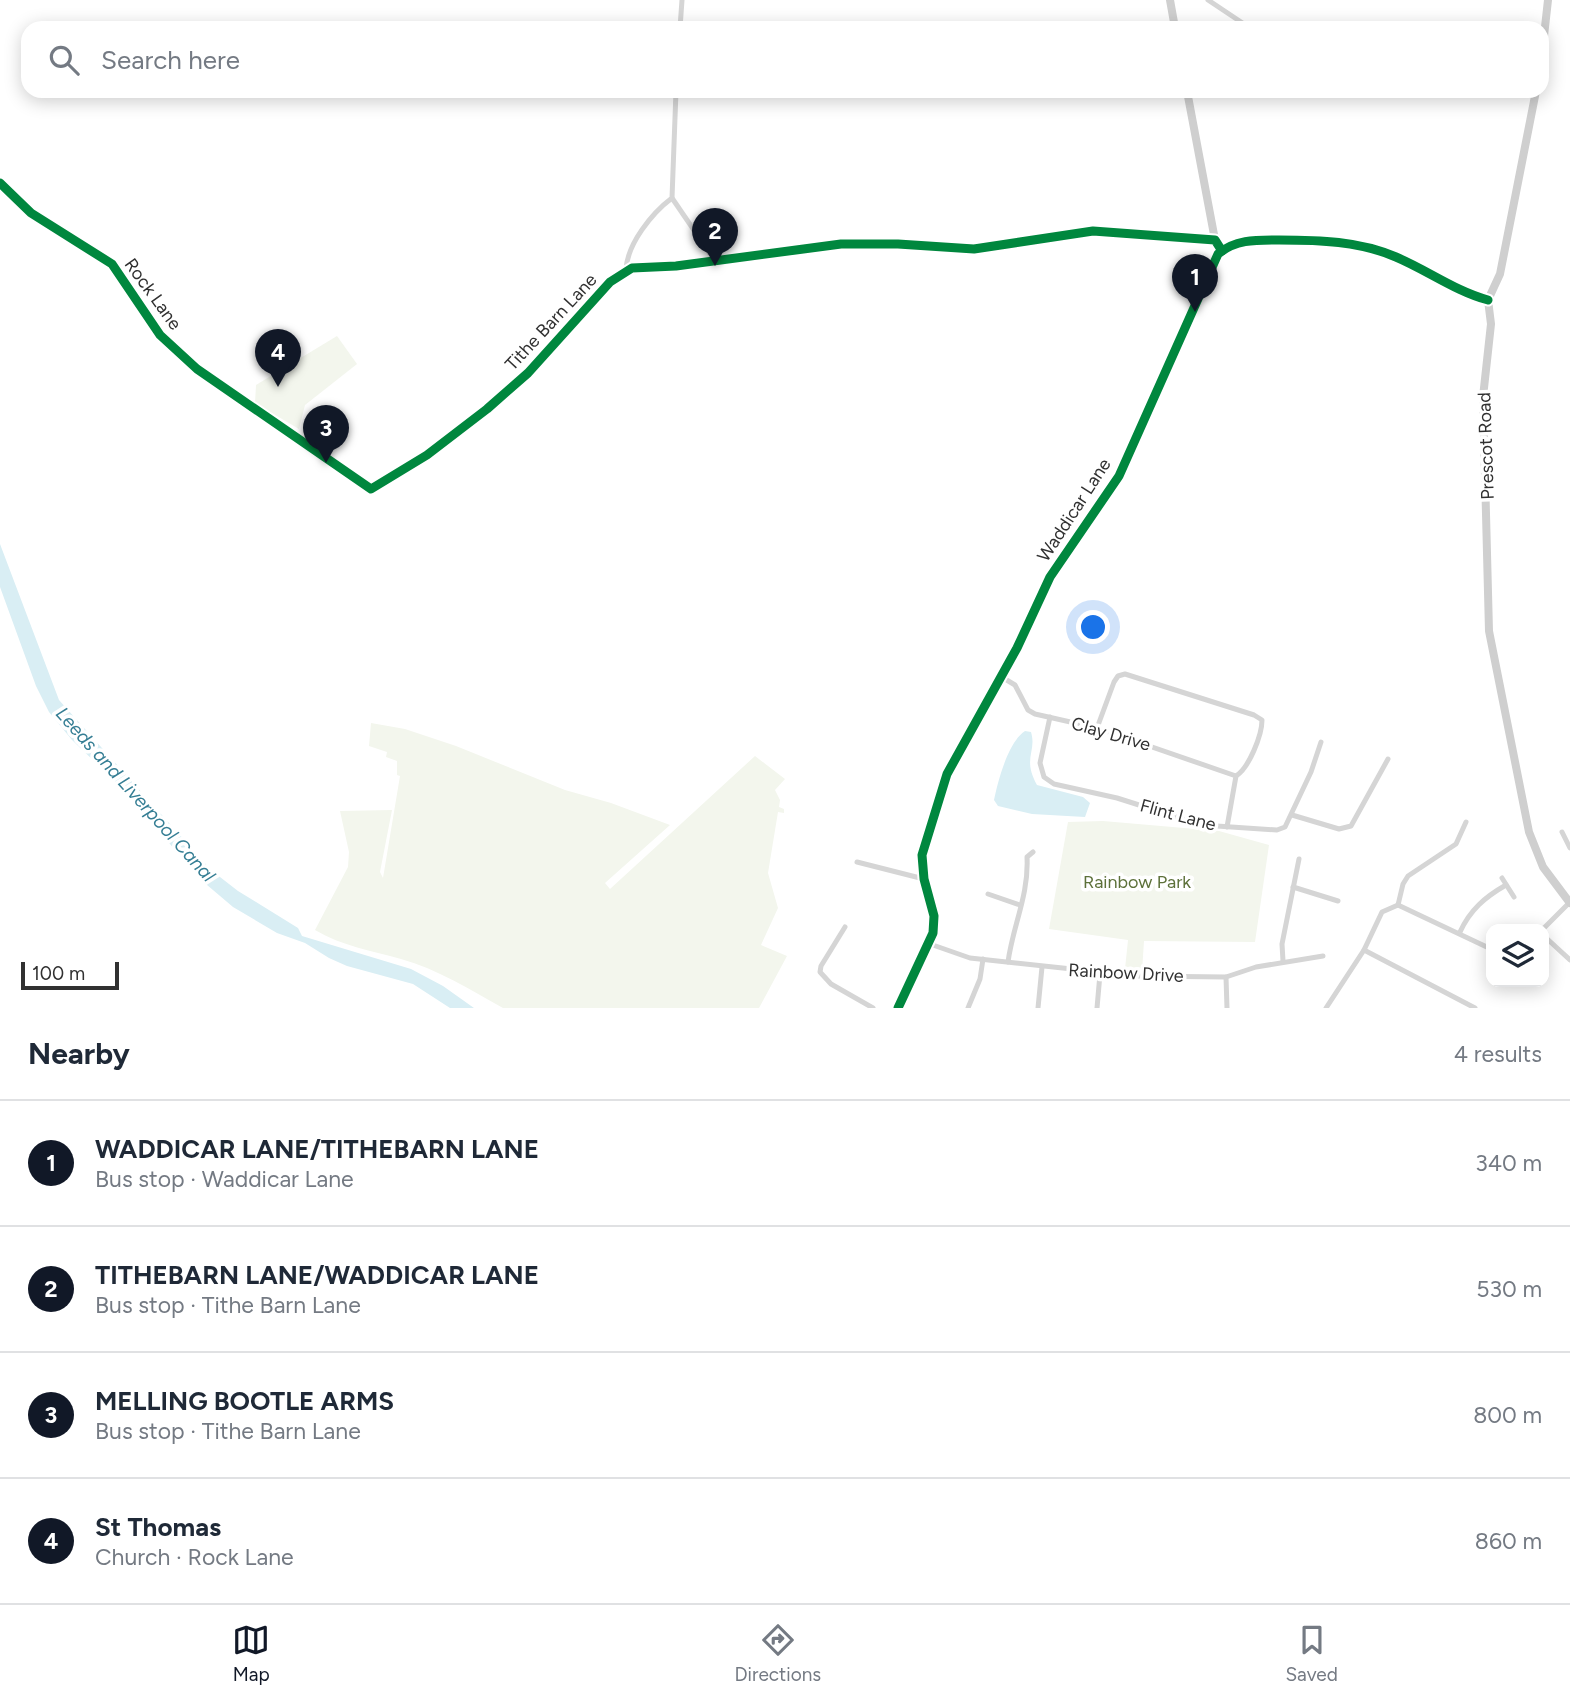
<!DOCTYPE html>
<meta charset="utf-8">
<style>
:root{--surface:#fff;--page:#f2f2f3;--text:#1f2937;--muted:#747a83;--line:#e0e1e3;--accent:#111827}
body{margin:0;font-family:Figtree,sans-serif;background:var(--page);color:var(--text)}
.controls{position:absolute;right:21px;bottom:21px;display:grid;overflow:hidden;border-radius:14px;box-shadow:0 4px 18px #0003}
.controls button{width:63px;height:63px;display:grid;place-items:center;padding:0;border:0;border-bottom:2px solid var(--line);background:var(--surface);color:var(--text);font:35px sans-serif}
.scale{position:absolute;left:21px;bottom:18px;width:98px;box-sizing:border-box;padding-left:7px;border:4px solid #313131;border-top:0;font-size:19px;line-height:24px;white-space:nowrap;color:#313131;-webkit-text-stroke:5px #fff;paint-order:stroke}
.you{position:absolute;left:1094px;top:628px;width:24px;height:24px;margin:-18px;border:5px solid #fff;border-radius:50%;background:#1a73e8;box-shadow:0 0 0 10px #1a73e833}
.badge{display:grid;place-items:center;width:46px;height:46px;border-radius:50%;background:var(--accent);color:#fff;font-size:23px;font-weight:700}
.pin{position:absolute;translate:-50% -58px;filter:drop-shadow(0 2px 4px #0008)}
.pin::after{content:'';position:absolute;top:37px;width:24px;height:21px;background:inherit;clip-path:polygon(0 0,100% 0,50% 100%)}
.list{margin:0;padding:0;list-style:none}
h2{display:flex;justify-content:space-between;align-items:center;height:91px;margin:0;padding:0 28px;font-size:30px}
h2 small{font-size:23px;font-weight:400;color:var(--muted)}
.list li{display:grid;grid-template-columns:46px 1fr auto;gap:21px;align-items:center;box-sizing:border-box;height:126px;padding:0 28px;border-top:2px solid var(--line)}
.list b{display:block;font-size:26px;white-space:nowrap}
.list p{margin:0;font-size:23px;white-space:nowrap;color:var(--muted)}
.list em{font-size:23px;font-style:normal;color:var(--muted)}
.icon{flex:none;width:38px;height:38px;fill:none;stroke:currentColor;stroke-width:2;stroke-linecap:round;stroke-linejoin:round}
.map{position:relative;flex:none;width:1570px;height:1008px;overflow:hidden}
.search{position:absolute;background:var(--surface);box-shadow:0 4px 18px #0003;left:21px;right:21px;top:21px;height:77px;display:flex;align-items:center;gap:18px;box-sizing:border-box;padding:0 24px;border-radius:21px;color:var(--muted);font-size:26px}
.sheet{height:595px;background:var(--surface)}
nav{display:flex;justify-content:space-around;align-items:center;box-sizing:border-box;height:98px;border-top:2px solid var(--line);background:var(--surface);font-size:19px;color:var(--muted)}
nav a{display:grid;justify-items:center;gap:4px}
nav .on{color:var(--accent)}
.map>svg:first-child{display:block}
.green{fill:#f3f6ed}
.water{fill:#d9eef4}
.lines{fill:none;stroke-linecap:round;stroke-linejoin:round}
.street{stroke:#d5d5d5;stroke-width:5}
.secondary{stroke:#cfcfcf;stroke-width:8}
.cycleway-casing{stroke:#fff;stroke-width:13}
.cycleway{stroke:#00873e;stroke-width:9}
.labels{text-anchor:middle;stroke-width:7;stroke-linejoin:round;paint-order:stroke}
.street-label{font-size:18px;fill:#313131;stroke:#fff}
.park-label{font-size:18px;fill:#5d713a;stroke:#fff}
.water-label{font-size:19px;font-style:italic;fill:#357e94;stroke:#fff}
</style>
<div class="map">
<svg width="1570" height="1008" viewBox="0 0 1570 1008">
<rect width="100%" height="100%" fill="#fff"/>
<!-- green -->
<g class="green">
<path d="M337 336 357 364 305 405 299 429 255 403 256 385Z"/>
<path d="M371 723 405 729 456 746 565 790 611 803 670 825 605 883 610 889 755 756 785 779 775 790 780 800 779 807 784 809V813L778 812 768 873 778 908 761 945 787 956 759 1008H503C471 990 437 969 401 959 372 951 342 946 315 930L348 867 349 852 340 811 392 810 380 872 383 878 400 776 397 775V761L386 757 387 752 369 746Z"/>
<path d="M1103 821 1219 831 1269 845 1255 942 1144 941 1142 972 1125 969 1128 940 1049 929 1068 822Z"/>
</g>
<!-- water -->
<g class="water">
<path d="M0 544 59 700 211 870 238 891 298 928 302 936 411 969 443 986 474 1008H450L413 984 347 966 329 958 305 943 277 933 233 907 200 879 121 787 72 740 49 712 36 686 0 587Z"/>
<path d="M1025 731 1031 732C1037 752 1022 758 1037 785L1083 797 1090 803 1085 817 1032 814 998 806 994 800C998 781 1008 742 1025 731Z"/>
</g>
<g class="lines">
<!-- street -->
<g class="street">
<path d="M1208 0 1250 28"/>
<path d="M680 28 682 0"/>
<path d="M672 198 715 261"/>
<path d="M626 270C627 244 652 213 672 198L676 91"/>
<path d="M1000 676 1015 685 1028 710 1035 714 1097 728 1236 776"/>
<path d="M1050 717 1040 763 1044 777 1054 784 1117 798 1202 825 1277 830 1285 827 1311 772 1321 742"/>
<path d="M1097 728 1114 682 1118 676 1125 674 1254 715 1262 720C1262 735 1249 768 1236 776L1227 827"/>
<path d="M1292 815 1339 829 1351 826 1388 759"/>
<path d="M1562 832 1570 848"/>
<path d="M857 862 924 879"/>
<path d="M1502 878 1514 897"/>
<path d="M1293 887 1338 901"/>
<path d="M988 894 1020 905"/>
<path d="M1398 905 1403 884 1408 876 1456 844 1466 822"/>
<path d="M1398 905 1491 949"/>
<path d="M845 927 821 966 820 972 831 984 873 1008"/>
<path d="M1543 929 1569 903"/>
<path d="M1460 932C1470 910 1485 897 1506 885"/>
<path d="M1544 936 1570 960"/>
<path d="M930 944 970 958 1137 976 1226 977 1256 967 1323 956"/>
<path d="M1364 950 1475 1008"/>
<path d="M1283 961 1282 944 1299 859"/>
<path d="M1008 962C1013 925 1029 895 1027 857L1033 852"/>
<path d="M1226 977 1227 1008"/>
<path d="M968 1008 980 979 983 959"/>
<path d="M1038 1008 1042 967"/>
<path d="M1097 1008 1100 974"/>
<path d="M1326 1008 1364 950 1382 912 1398 905"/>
</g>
<!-- secondary -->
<g class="secondary">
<path d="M1170 0 1175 28"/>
<path d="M1542 54 1548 0"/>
<path d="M1187 91 1215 240"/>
<path d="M1536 91 1500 274 1488 300 1491 324 1483 397 1489 631 1529 832 1543 867 1570 903"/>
<path d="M0 183 31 213 112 264 160 335 197 369 371 489 427 455 487 409 528 373 610 282 632 268 676 266 841 244H898L974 249 1093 231 1215 240 1222 251"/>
<path d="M898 1008 933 933 934 916 924 879 922 855 947 774 1017 648 1050 577 1119 476 1218 254C1236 239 1257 240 1279 240 1319 240 1359 241 1396 257 1427 270 1455 291 1488 300"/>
</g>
<defs>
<g id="cycleway">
<path d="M0 183 31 213 112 264 160 335 197 369 371 489 427 455 487 409 528 373 610 282 632 268 676 266 841 244H898L974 249 1093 231 1215 240 1222 251"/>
<path d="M898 1008 933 933 934 916 924 879 922 855 947 774 1017 648 1050 577 1119 476 1218 254C1236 239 1257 240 1279 240 1319 240 1359 241 1396 257 1427 270 1455 291 1488 300"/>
</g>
</defs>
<!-- cycleway casing -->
<use href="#cycleway" class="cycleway-casing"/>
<!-- cycleway -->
<use href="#cycleway" class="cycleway"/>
</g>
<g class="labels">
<!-- street labels -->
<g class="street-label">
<text transform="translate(153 294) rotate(54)" y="6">Rock Lane</text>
<text transform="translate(551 322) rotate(-47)" y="6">Tithe Barn Lane</text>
<text transform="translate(1486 446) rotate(-92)" y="6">Prescot Road</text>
<text transform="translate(1074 510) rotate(-57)" y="6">Waddicar Lane</text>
<text transform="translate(1111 734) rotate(16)" y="6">Clay Drive</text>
<text transform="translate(1178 815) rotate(15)" y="6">Flint Lane</text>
<text transform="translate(1126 973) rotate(3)" y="6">Rainbow Drive</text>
</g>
<!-- park labels -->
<g class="park-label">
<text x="1137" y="888">Rainbow Park</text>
</g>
<!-- water labels -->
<g class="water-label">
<text transform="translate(136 794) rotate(48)" y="7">Leeds and Liverpool Canal</text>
</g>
</g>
</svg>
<div class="controls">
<button><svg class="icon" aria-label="layers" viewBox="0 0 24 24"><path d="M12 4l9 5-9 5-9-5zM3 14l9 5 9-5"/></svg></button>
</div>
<div class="scale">100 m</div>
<div class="you"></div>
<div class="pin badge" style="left:1195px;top:312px">1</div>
<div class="pin badge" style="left:715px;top:266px">2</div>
<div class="pin badge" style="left:326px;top:463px">3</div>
<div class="pin badge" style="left:278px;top:387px">4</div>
<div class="search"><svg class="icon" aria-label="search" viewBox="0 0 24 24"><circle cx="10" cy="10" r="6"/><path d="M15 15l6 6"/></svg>Search here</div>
</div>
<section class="sheet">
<h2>Nearby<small>4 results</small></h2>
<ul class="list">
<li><span class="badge">1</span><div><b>WADDICAR LANE/TITHEBARN LANE</b><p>Bus stop · Waddicar Lane</p></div><em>340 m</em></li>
<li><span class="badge">2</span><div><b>TITHEBARN LANE/WADDICAR LANE</b><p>Bus stop · Tithe Barn Lane</p></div><em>530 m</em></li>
<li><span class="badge">3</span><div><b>MELLING BOOTLE ARMS</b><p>Bus stop · Tithe Barn Lane</p></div><em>800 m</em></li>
<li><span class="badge">4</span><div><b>St Thomas</b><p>Church · Rock Lane</p></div><em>860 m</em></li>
</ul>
</section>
<nav>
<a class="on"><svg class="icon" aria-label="map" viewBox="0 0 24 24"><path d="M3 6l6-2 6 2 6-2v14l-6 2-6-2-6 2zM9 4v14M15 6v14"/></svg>Map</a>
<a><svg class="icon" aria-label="directions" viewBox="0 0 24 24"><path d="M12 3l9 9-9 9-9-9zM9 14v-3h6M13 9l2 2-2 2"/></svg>Directions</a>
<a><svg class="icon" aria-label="saved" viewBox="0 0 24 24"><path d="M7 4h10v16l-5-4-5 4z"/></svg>Saved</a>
</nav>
